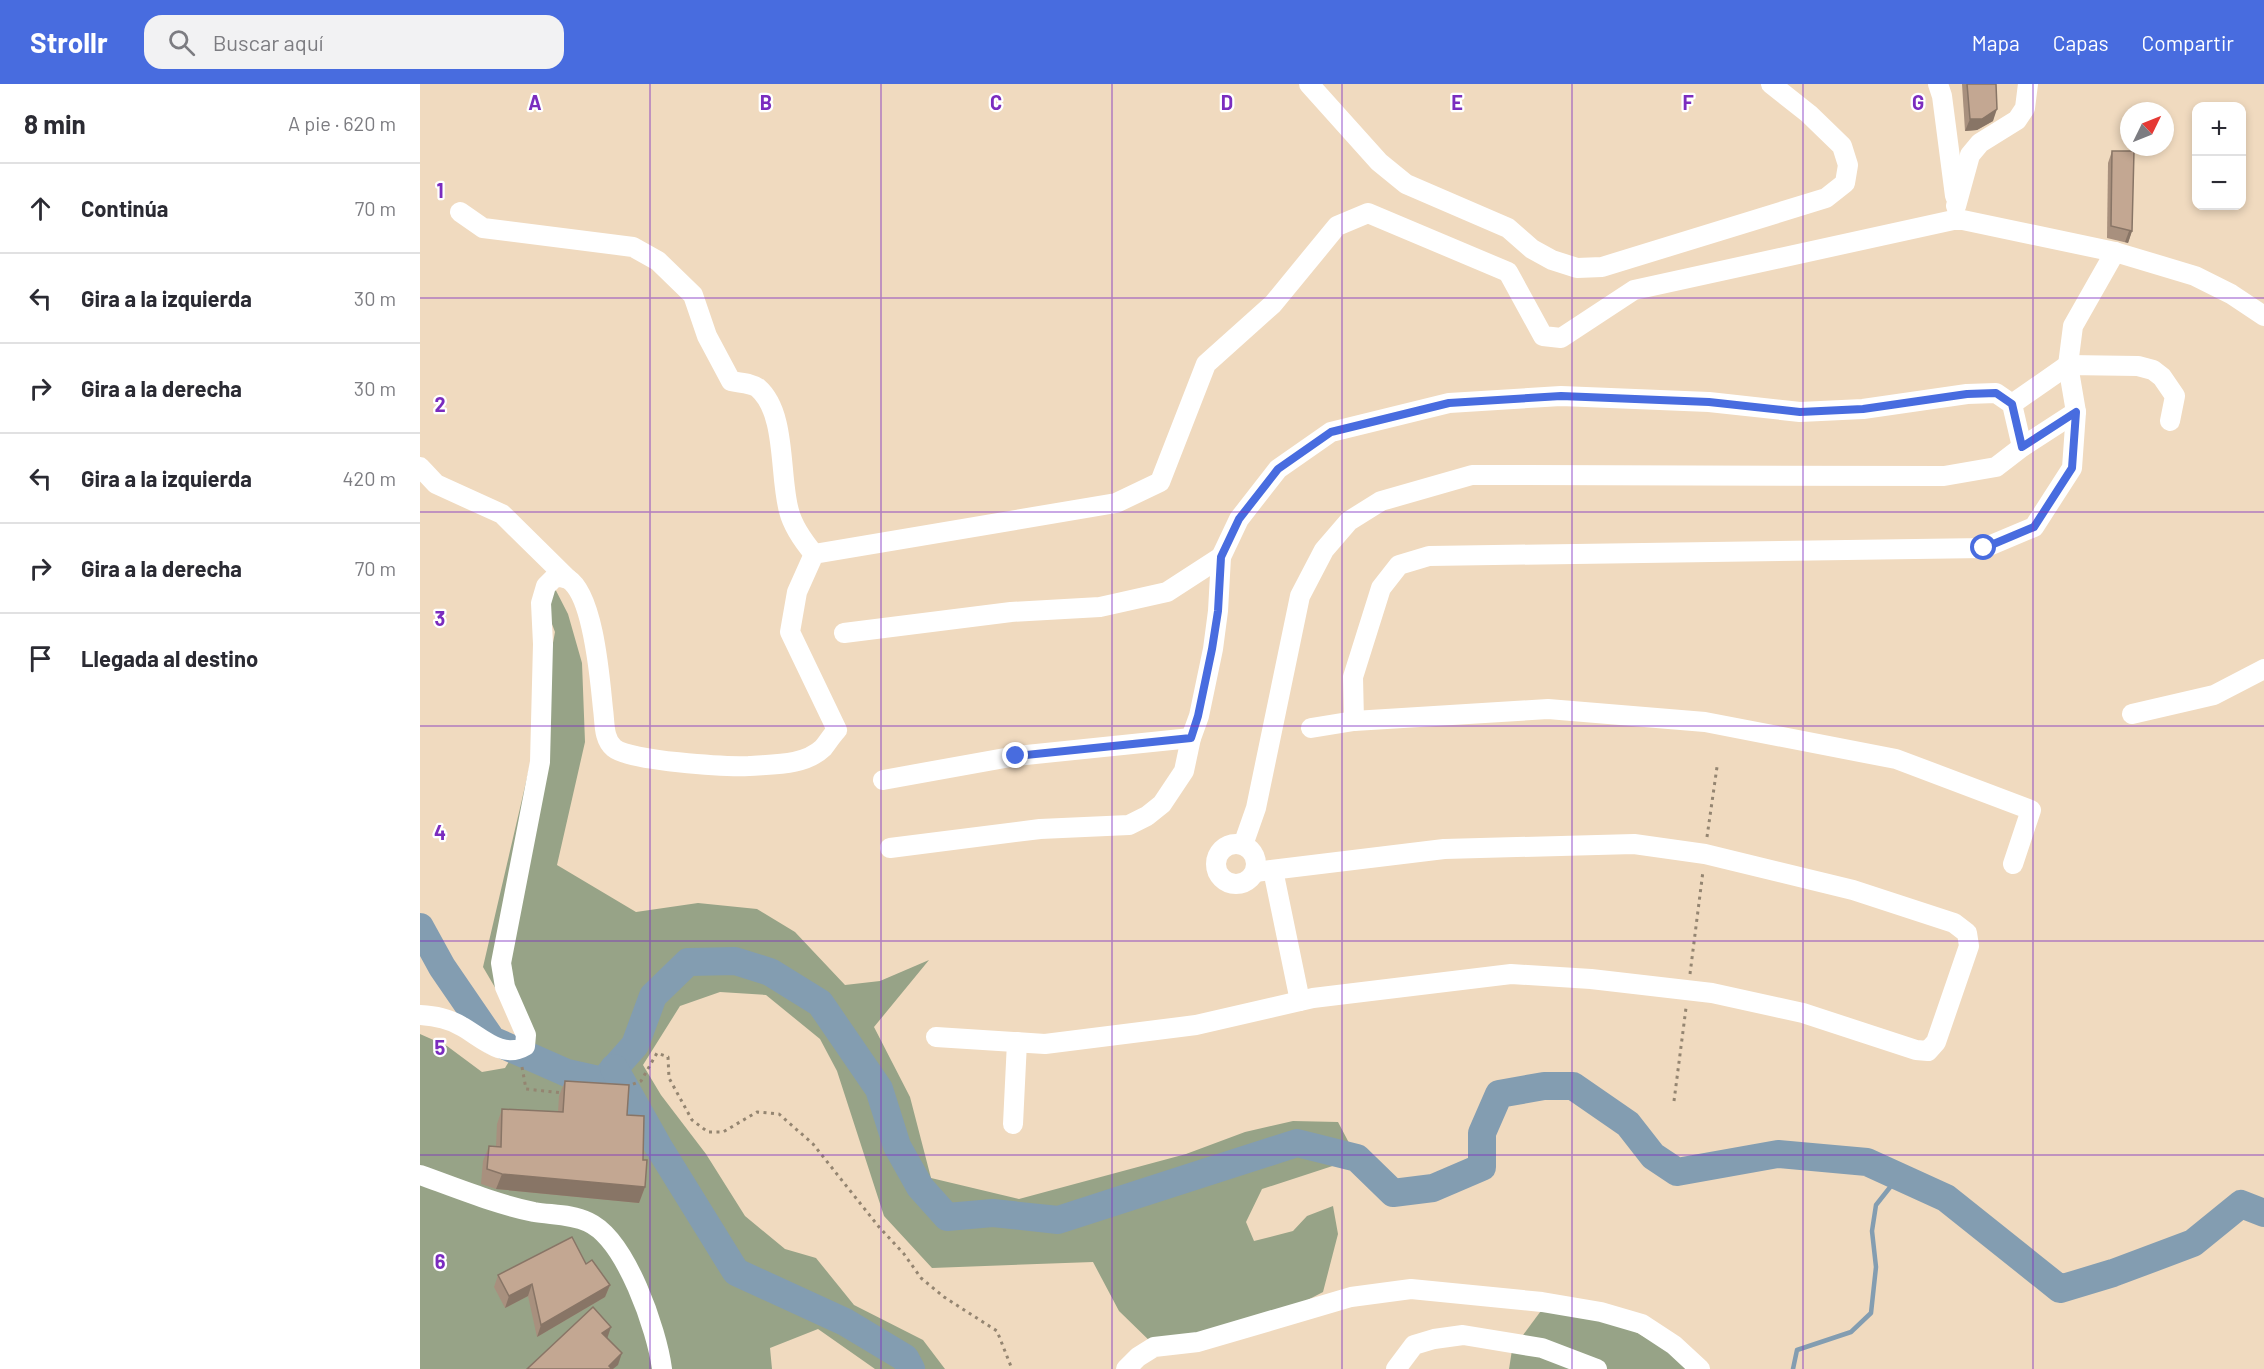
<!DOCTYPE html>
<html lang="es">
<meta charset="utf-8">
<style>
:root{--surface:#fff;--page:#f2f2f3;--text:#2b2b33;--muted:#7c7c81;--line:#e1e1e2;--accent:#486cdf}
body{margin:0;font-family:Barlow,sans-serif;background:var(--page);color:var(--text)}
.controls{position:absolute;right:18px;top:18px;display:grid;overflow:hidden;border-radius:12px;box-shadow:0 3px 9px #0003}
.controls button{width:54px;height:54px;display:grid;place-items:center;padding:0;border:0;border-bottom:2px solid var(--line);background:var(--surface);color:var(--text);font:30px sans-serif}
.compass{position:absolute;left:1700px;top:18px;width:54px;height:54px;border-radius:50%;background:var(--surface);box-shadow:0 3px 9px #0003;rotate:47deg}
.stop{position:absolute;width:18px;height:18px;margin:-14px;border:4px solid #486cdf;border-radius:50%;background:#fff}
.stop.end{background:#486cdf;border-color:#fff;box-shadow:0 2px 6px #0008}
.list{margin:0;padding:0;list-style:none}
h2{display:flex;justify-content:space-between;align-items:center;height:78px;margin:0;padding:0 24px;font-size:26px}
h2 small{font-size:20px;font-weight:400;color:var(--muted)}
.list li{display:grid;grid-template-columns:39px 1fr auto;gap:18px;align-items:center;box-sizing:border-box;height:90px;padding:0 24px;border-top:2px solid var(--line)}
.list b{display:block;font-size:22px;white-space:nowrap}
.list em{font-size:20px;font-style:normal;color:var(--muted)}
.icon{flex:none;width:33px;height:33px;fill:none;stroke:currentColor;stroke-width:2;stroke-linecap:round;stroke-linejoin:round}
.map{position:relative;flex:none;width:1844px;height:1285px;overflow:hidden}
header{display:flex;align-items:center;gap:36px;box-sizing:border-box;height:84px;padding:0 30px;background:var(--accent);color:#fff}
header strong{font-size:28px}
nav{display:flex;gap:33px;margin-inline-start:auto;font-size:21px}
.search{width:420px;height:54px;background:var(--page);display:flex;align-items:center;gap:15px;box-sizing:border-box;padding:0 21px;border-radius:18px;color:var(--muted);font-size:22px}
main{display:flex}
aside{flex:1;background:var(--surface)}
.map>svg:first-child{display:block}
.forest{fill:#97a387}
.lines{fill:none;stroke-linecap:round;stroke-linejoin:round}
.stream{stroke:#839db1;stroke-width:4.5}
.river{stroke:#839db1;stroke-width:28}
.path{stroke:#948571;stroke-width:3;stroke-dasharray:3 4.5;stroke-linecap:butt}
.minor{stroke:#fff;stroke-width:20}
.wall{fill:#a8907e}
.shaded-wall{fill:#887566}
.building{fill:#c3a792;stroke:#887566;stroke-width:1.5}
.route{stroke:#486cdf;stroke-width:8}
.grid{fill:none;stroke:#7b2cbf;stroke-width:1.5;stroke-opacity:0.55}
.grid-label{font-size:20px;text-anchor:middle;font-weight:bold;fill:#7b2cbf;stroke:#fff;stroke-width:4.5;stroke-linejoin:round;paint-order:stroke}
</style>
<header>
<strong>Strollr</strong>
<div class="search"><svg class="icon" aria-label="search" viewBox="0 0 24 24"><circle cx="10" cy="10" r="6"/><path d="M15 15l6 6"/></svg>Buscar aquí</div>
<nav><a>Mapa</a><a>Capas</a><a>Compartir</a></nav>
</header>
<main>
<aside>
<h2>8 min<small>A pie · 620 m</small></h2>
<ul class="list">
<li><svg class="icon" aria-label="ahead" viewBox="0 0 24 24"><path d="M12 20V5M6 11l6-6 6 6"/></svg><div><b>Continúa</b></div><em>70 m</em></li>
<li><svg class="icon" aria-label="left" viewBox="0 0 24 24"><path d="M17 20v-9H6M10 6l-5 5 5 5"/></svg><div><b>Gira a la izquierda</b></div><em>30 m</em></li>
<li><svg class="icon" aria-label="right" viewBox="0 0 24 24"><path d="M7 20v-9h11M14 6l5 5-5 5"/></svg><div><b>Gira a la derecha</b></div><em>30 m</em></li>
<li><svg class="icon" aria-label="left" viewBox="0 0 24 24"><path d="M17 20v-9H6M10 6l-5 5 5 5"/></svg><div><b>Gira a la izquierda</b></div><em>420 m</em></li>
<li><svg class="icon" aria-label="right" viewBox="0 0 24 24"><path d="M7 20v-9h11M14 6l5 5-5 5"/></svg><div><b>Gira a la derecha</b></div><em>70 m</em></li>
<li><svg class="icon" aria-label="arrive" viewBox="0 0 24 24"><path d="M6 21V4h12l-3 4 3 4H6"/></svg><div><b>Llegada al destino</b></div></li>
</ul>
</aside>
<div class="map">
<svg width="1844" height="1285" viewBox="0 0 1844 1285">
<rect width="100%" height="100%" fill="#f0dabf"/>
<!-- forest -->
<g class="forest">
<path d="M129 493 148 530 162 579 165 658 137 781 216 828 278 819 337 825 375 848 425 901 460 897 509 876 454 943 490 1013 511 1094 599 1115 766 1070 825 1048 873 1037 918 1038 937 1074 842 1105 826 1138 834 1157 873 1147 887 1132 913 1122 918 1150 903 1208 830 1246 737 1264 699 1227 673 1178 512 1184 464 1132 417 987 400 955 346 911 300 908 260 922 223 981 241 1011 286 1070 325 1132 365 1165 396 1174 434 1221 503 1256 525 1285H455L398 1245 350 1264 352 1285H0V950L27 962 62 988 85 984 104 953 63 883 113 668 135 548 122 514Z"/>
<path d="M1126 1220 1184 1230 1281 1285H1089L1092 1266Z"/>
</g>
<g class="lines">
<!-- stream -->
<path class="stream" d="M1373 1285 1377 1266 1431 1248 1451 1229 1456 1183 1452 1147 1456 1121 1471 1102 1491 1097"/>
<!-- river -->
<g class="river">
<path d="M0 843 22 883 72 956 147 989 183 997 215 961 233 912 268 878 315 877 350 888 400 919 459 1005 477 1062 500 1103 527 1133 573 1129 638 1136 877 1059 937 1074 973 1109 1013 1104 1062 1083V1049L1079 1010 1124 1002H1153L1208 1040 1233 1072 1257 1088 1358 1070 1447 1078 1526 1114 1640 1205 1693 1189 1773 1159 1821 1120 1844 1129"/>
<path d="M194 984 238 1062 316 1188 425 1238 485 1274 491 1285"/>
</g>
<!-- path -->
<g class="path">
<path d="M1287 753 1297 683"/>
<path d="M1270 890 1283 787"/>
<path d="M102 983 106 1005 143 1009"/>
<path d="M206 1003 221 997 237 969 248 973 249 994 272 1036 288 1048H303L337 1028 359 1030 393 1060 459 1143 484 1170 501 1194 524 1213 577 1247 592 1285"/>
<path d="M1254 1017 1266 924"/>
</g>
<!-- minor -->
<g class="minor">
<path d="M889 0 959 78 986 100 1088 144 1112 165 1132 176 1157 184 1182 183 1406 114 1425 99 1428 81 1422 62 1389 30 1351 0"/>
<path d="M1518 0 1522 12 1535 112"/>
<path d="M1536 122 1550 71 1560 59 1597 36 1605 24 1608 0"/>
<path d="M40 128 63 144 213 163 238 177 273 211 287 252 311 297C319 299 332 299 338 304 367 329 359 392 369 427 373 443 384 458 394 470"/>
<path d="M1592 320 1648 281 1718 282 1733 286 1742 293 1755 312 1750 337"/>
<path d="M0 383 16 400 82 430 148 495"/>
<path d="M424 549 591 528 680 523 747 508 801 473"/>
<path d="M1712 630 1794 611 1844 585"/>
<path d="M934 637 933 593 961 504 979 481 1009 472 1564 464 1614 443 1652 384 1656 328 1648 281 1653 242 1695 168"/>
<path d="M891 644 934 637 1128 625 1285 638 1476 675 1611 726 1593 780"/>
<path d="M463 696 596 672 771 654"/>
<circle cx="816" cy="780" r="20"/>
<path d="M823 761 836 724 880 512 904 466 929 437 961 417 1052 391 1524 392 1576 383 1602 363 1656 328"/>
<path d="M470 764 620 745 709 741 727 732 742 720 764 687 771 654 779 632 793 565 798 527 801 473 819 435 858 385 911 348 1029 319 1141 312 1289 318 1380 328 1443 325 1547 310 1576 309 1592 320 1602 363"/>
<path d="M853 786 880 917"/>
<path d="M0 931C15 932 28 934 41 942 60 952 82 976 105 962L106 951 85 903 81 879 120 678 123 560 121 519 126 502 135 493C139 493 145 494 148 495 174 511 180 597 183 625 185 638 183 655 194 664 209 677 306 683 329 682 353 680 384 682 403 664 408 658 412 651 417 646L370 548 377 508 394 470 696 419 740 398 786 280 853 220 917 142 948 129 1088 188 1123 252 1141 254 1214 206 1538 135 1695 168 1775 192 1811 210 1844 232"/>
<path d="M516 953 625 960 776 941 893 914 1091 890 1171 895 1292 909 1383 929 1496 966 1508 967 1516 958 1549 862 1547 849 1534 839 1433 806 1285 770 1214 760 1024 765 835 788"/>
<path d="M593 1040 597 958"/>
<path d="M0 1091C37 1104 75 1120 114 1128 131 1131 151 1130 168 1138 206 1155 237 1246 242 1285"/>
<path d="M706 1285 718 1273 734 1263 778 1258 931 1213 991 1205 1122 1218 1181 1228 1222 1240 1254 1261 1280 1285"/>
<path d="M976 1285 994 1261 1014 1255 1043 1251 1122 1264 1177 1285"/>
</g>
</g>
<!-- wall -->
<g class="wall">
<path d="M1542 0H1576L1573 37 1557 46 1545 47Z"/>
<path d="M1692 67 1712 147 1708 159 1687 154 1688 79Z"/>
<path d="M145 997 207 1031 223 1076 225 1103 219 1119 76 1105 61 1100 63 1077 69 1062H76L77 1040 82 1025 138 1028 139 1012Z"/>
<path d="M78 1191 190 1201 185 1213 117 1253 108 1212 85 1224 74 1203Z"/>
</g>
<!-- shaded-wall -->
<g class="shaded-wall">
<path d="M1577 25 1573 37 1557 46 1545 47 1550 35Z"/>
<path d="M1709 147H1712L1708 159 1705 158Z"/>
<path d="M82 1090 225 1103 219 1119 76 1105Z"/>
<path d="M112 1200 108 1212 85 1224 89 1212Z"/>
<path d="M190 1201 185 1213 117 1253 121 1241Z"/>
<path d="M191 1243 187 1255 182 1249Z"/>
<path d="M202 1269 198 1281 193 1285H188L189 1282Z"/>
</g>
<!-- building -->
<g class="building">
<path d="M1547 0H1576L1577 25 1562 35H1550Z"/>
<path d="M1692 67H1714L1712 147 1691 142Z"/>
<path d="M145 997 209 1001 207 1031 224 1032 223 1076H227L225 1103 82 1090 67 1085 69 1062 81 1063 82 1025 143 1028Z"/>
<path d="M152 1153 166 1180 172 1176 190 1201 121 1241 112 1200 89 1212 78 1191Z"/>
<path d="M173 1223 191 1243 182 1249 202 1269 189 1282 192 1285H107Z"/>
</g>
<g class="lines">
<!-- route -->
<path class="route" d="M596 672 771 654 778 632 792 565 798 527 801 473 819 435 858 385 911 348 1029 319 1141 312 1289 318 1380 328 1443 325 1547 310 1576 309 1592 320 1602 363 1656 328 1652 384 1614 443 1564 464"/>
</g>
<!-- grid -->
<path class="grid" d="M230 0V1285M461 0V1285M692 0V1285M922 0V1285M1152 0V1285M1383 0V1285M1613 0V1285M0 214H1844M0 428H1844M0 642H1844M0 857H1844M0 1071H1844"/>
<g class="grid-label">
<text x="115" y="26">A</text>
<text x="346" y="26">B</text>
<text x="576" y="26">C</text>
<text x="807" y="26">D</text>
<text x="1037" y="26">E</text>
<text x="1268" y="26">F</text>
<text x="1498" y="26">G</text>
<text x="20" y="114">1</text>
<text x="20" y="328">2</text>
<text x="20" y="542">3</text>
<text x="20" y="756">4</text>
<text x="20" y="971">5</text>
<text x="20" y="1185">6</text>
</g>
</svg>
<div class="controls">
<button>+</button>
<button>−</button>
</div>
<svg class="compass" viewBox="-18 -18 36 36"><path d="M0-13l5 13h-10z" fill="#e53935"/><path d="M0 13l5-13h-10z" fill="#7c7c81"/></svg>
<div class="stop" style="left:1564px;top:464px"></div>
<div class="stop end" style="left:596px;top:672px"></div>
</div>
</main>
